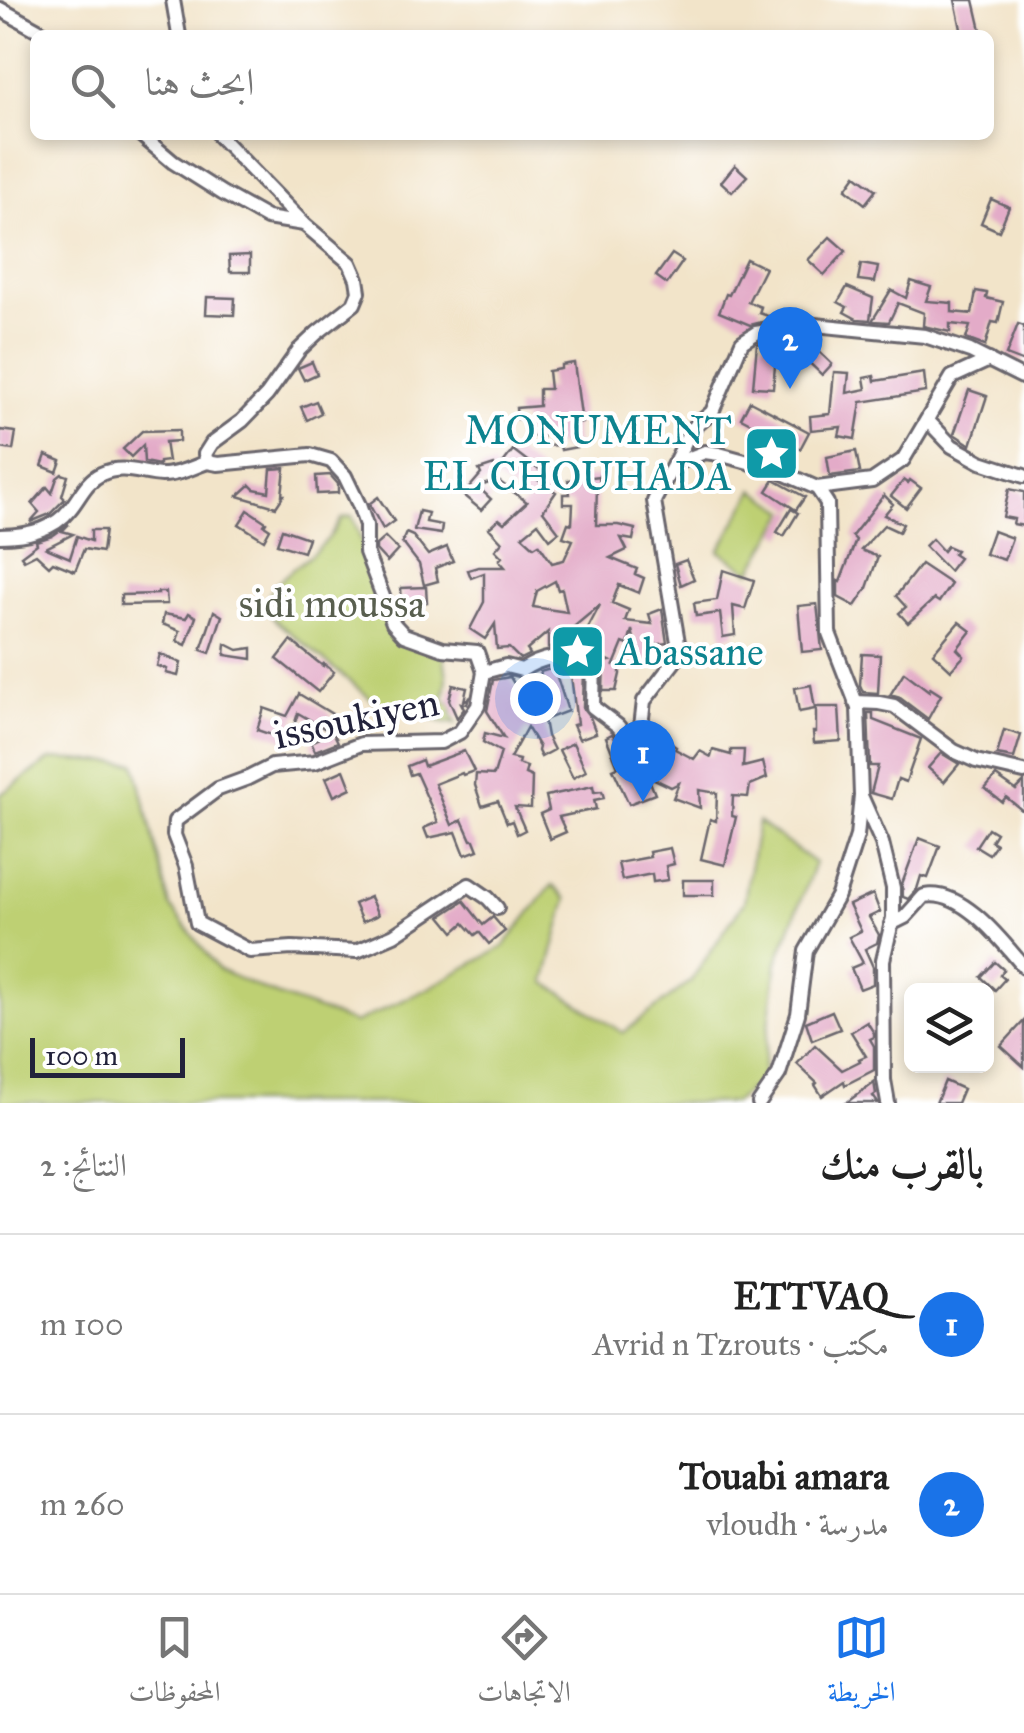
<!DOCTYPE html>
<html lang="ar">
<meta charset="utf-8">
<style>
:root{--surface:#fff;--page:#f6f6f6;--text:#222;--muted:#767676;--line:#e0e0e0;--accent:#1a73e8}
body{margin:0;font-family:"IM FELL Great Primer",Amiri,serif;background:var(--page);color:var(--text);direction:rtl}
.controls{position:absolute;right:30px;bottom:30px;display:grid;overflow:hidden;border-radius:15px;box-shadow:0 5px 15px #0003}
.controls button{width:90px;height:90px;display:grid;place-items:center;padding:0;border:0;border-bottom:2px solid var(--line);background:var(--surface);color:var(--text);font:50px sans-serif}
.scale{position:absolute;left:30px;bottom:25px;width:155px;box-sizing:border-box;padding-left:10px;border:5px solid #22223b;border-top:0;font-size:28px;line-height:35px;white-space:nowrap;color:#22223b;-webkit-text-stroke:8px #fff;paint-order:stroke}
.you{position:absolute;left:535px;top:698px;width:35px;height:35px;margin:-25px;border:8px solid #fff;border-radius:50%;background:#1a73e8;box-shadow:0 0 0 15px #1a73e833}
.badge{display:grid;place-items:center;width:65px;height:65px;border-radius:50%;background:var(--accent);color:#fff;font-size:32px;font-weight:700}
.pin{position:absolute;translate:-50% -82px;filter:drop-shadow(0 2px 5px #0008)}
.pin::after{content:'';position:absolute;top:52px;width:35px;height:30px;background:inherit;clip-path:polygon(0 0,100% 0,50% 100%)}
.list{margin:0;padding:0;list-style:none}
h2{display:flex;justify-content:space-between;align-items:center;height:130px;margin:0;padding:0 40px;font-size:42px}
h2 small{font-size:32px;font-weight:400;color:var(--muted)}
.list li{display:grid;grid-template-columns:65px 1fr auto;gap:30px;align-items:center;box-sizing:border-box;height:180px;padding:0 40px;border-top:2px solid var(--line)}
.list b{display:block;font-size:38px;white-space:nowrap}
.list p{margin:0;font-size:32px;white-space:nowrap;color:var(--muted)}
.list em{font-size:32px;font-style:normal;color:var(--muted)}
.icon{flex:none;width:55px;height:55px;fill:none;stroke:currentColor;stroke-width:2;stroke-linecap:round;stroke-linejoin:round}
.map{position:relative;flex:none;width:1024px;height:1103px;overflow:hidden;direction:ltr}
.search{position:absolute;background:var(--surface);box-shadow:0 5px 15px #0003;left:30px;right:30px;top:30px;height:110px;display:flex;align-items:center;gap:25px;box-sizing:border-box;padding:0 35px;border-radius:15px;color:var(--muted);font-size:38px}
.sheet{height:490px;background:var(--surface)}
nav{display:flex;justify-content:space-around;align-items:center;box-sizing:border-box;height:140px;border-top:2px solid var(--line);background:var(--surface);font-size:28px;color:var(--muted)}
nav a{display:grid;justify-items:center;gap:5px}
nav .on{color:var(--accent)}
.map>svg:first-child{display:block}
.green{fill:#bed073;stroke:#707957;stroke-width:2.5}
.building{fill:#e3abc8;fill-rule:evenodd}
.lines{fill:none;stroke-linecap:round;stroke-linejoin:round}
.minor-casing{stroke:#6b666d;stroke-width:18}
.minor{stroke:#fff;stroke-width:12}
.labels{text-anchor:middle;stroke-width:8;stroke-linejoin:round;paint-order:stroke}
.culture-label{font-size:40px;fill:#0d838f;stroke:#fff;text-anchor:end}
.park-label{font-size:40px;fill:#595f4f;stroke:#fff}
.street-label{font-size:40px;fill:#22223b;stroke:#fff}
</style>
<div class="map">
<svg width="1024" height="1103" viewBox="0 0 1024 1103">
<rect width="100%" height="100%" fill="#fff"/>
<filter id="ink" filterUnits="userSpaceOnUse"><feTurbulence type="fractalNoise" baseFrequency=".01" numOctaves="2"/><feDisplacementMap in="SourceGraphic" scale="20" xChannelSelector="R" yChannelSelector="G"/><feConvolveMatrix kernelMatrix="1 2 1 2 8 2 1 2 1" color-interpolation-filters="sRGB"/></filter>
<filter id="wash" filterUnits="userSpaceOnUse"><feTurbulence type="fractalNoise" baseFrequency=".0048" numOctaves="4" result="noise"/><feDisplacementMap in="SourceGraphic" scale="40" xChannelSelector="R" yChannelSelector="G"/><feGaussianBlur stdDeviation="2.25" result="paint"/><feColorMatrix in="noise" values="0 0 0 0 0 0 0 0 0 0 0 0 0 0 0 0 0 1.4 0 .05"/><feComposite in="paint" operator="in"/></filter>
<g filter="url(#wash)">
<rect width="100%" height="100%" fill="#f2e4c9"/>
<!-- green -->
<g class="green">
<path d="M754 490 787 511 751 572 719 551Z"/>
<path d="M352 516 390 615 387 627 443 649 447 678 444 701 454 706 451 713 456 723 443 722 406 711 380 706 276 621 265 609C269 579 303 565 323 544 331 537 336 527 342 518Z"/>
<path d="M51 759 135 763 170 906 219 970 276 995 355 1023 425 990 503 947 552 885 567 899 545 982 623 1033 690 982 744 902 758 822 815 863 777 962 762 1080 733 1103H0V795Z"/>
</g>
<g id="blocks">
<!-- building -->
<g class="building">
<path d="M955 0H974L981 30 962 34Z"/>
<path d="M735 165 747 176 732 192 721 182Z"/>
<path d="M856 175 876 190 865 204 846 189Z"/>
<path d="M991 199 1009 207 999 231 981 223Z"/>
<path d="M830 237 846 251 824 275 808 260Z"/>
<path d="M672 254 683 261 667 284 656 276Z"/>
<path d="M250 255V272H230L229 256Z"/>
<path d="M746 259 765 268 748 302 761 307 759 313 771 317 770 320 750 325 719 312 726 294 729 295Z"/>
<path d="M861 264 878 267 875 282 858 280Z"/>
<path d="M911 281 931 287 926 301 952 303V312L972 314 976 291 987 293 986 298 1003 302 998 323 992 322 985 346 966 339 970 326 950 324V332L923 326 924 313 898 303 889 322 872 321 891 290 906 298Z"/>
<path d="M847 287 873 298 870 320 857 319 844 312 847 307 838 302Z"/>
<path d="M207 297 235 298 234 315 206 314Z"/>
<path d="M1018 324 1024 326V362L1006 355Z"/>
<path d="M797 336V351L781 350 782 338Z"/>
<path d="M808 341 832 364 822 375 798 352Z"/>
<path d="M764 342 777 343 773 388 753 387 757 344Z"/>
<path d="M312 362 317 374 304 380 298 368Z"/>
<path d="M574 363 582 423 574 424 577 447 561 450 560 445 543 446 542 435 525 437 523 419H517L516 408 539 406V389H550L548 371 561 369V365Z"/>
<path d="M834 372 849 373 847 393 866 389 864 378 874 376 875 381 924 373 926 392 861 402 855 439 839 436 841 427 811 430 810 416 830 414Z"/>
<path d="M969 390 987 396 971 445 954 434Z"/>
<path d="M316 401 321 413 307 420 301 407Z"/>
<path d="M750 401 809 432 800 449 741 418Z"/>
<path d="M0 430 16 432 13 450 0 448Z"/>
<path d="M179 430V441L165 442 168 461 159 462V465L144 462 143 445 131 457 123 449 142 431Z"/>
<path d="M513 450 543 473 538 480 556 492 543 511 559 532 550 539 538 523 522 536 534 547 539 544 552 563 564 560 573 540 563 537 568 523 572 524 573 504H563V494H570L568 480 599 476 600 486H597L596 525H618L635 529 633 540 621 538 627 550 610 558 637 569 635 574 644 578 639 593 619 585 612 603 629 610 625 621 652 624 649 614 662 609 667 643 649 646 652 660 640 663 632 630 628 645 623 643 614 665 620 666V674L616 691H603L604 662 610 661 604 658 598 649 579 645 600 605 558 640V647L548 648V632L527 650 530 654 520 659 509 648 497 649 495 624 485 639 470 629 484 602V573L471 578 468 570 478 567H505L499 560 502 557 495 550 502 542 489 528 499 519 504 523 527 502 497 480 478 487 491 499 481 510 463 495 481 474 479 470 494 465 496 472ZM555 581 558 590 562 589 567 612 533 607 537 591Z"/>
<path d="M856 451 860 472 830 476 827 457Z"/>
<path d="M46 455 61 461 57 472 42 466Z"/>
<path d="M285 468 282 495H284L276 507 238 496 250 485 254 489 269 492 271 469Z"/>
<path d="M62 474 68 476 62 496 65 499 50 514 30 522 39 512 32 504 47 487 52 493 57 478Z"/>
<path d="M330 475 338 484V493L317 494 316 476Z"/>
<path d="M774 480 805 497 796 510 767 491Z"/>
<path d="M904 480 908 483 910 480 921 488 906 508 891 496Z"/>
<path d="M1009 489 1024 492V526L1013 524 1014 519 1003 517Z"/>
<path d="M884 495 893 504 884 515 903 524 899 532 884 525 861 550 878 557 867 588 855 606 838 597V581L840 582 856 540 852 536Z"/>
<path d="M378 497 394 521 383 529 369 504Z"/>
<path d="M791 509 798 513 784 536 777 532Z"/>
<path d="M248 510 266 522 264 525 270 529 264 540 239 524Z"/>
<path d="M419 511 428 513 426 522 442 525 441 534 414 530Z"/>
<path d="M69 524 62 531 73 534 46 548 70 558 77 536 91 541V530H105L102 552 84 549 75 571 53 562 49 566 36 554 24 560 21 556 37 544 36 541 52 536Z"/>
<path d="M282 529 308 538 303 552 277 544Z"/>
<path d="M993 531 1012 538 1004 560 985 554Z"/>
<path d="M406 533 413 536 428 555 447 547 453 561 435 568 438 581 424 585 419 564 402 542Z"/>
<path d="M385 537 398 550 387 562 376 550V545Z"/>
<path d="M932 539 943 551 947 546 956 550 953 554 959 558 949 571 925 546Z"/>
<path d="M686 560 694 579 681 585 675 564Z"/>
<path d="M921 564 951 584 939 602 934 599 908 623 899 613 906 607 896 596Z"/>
<path d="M723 570 754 580 745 609 733 606 735 635 723 637 720 613 696 616 694 603 717 600Z"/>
<path d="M426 587 427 602 402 604 401 588Z"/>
<path d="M158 592H166L167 604 121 605V595L158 594Z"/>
<path d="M817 604 822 650 802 652 798 606Z"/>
<path d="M214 611 222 616 210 653 201 650Z"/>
<path d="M189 613 196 617 186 645 177 641 180 631 162 624 164 614 186 618Z"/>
<path d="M959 622 971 631 957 649 964 656 951 670 933 653Z"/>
<path d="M291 641 323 666 324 664 334 672 318 692 277 659Z"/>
<path d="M226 644 238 650 252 648V659L225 655Z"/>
<path d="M160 654 181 663 178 676 166 673 167 669 157 666Z"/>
<path d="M862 654 880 655 878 693 863 692 860 685Z"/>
<path d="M570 667 584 668 583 708 590 717 596 733 579 739 573 725 577 724Z"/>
<path d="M554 668 568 711 544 720 547 736 554 750 541 757 538 751 539 747 527 727 510 758 519 760 518 764 527 767 525 774 532 777 531 808 515 807 525 830 517 834 512 821 507 823 498 801 482 806 475 785 476 774 494 775 501 752 483 742 485 733 504 738 487 711 493 680 510 677 534 716 532 690 546 689 540 672Z"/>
<path d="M904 672 929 691 930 688 941 695 928 719 900 698 890 695Z"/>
<path d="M453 685 467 688 464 701 469 698 467 704 461 703 464 709 457 718 449 700Z"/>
<path d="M811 685 815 709 799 712 795 688Z"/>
<path d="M299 694 332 714 324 728 298 713 289 741 257 730 264 708 287 716Z"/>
<path d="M816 707H839L841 741 814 743 813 732H816Z"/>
<path d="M868 713H873V720L921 739 906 782 898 779 892 799 871 793 878 766H870Z"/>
<path d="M651 723 657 734 676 747 675 749 694 759 700 751 711 757 713 750 731 755V750H744L743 767 763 762 767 778 750 785 748 797 733 796 732 816 736 817 725 865 701 859 710 819 716 821 717 793 699 790 700 808 673 798 679 783 671 787 652 778 669 766 648 752Z"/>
<path d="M1004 730 1021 735 1014 758 997 755Z"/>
<path d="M333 732 338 742 315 751 311 742Z"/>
<path d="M612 734 634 760 644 781 649 779 655 794 629 804 613 769 618 767 606 737Z"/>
<path d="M573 743 586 771 573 778 559 750Z"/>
<path d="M464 751 474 771 463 775 462 773 435 784 452 825 462 820 471 840H474L478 850 465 855 456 832 428 838 424 828 438 822 416 773 410 775 407 766 422 760 424 766Z"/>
<path d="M941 753 959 764 944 782 928 768Z"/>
<path d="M344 770 351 788 334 796 326 778Z"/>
<path d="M996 776 1016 790 1024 782V812L1006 797 1002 802 985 789Z"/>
<path d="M593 786 594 792 602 791 604 798 594 800 596 809 559 817 566 832 550 839 540 814 549 810 546 796Z"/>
<path d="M988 828 996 833 991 841 996 844 989 854 976 846Z"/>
<path d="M919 838 940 846 928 878 921 876 917 889 908 899 903 897 902 884Z"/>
<path d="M670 848 674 864 666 866 668 880 653 882 652 874 622 880 618 863 650 857 649 852Z"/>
<rect x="683" y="880" width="31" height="15"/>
<path d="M873 894 880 912 869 917 879 935 877 943 865 949 873 967V984L860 989 851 968 863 963 849 937 861 931 849 905Z"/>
<path d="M370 897 378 915 362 922 354 904Z"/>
<path d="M464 901 483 925 493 917 505 931 489 944 479 932 475 935 464 923 454 932 441 916Z"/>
<path d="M995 962 1004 970 1000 975 1005 979 995 990 981 977Z"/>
<path d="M832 1011 840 1029 812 1040 806 1022Z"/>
<path d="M1024 1021V1067L1001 1046Z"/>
<path d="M867 1022 874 1033V1037L870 1039 874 1046V1070L845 1085 844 1081 822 1096 815 1085 817 1083 797 1064 815 1045 842 1070 860 1061 859 1059 866 1056 851 1032Z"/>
<path d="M945 1081 963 1089 957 1103H936Z"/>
<path d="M874 1082 876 1094 873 1096 878 1103H846Z"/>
</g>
</g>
</g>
<g filter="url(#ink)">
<use href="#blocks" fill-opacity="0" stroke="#6b666d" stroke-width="2.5"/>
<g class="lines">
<defs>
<g id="minor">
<path d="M173 0 179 35"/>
<path d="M0 9 47 35"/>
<path d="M141 135 173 162 222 193 267 218 304 224"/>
<path d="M218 135 304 224 350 263 357 279 359 292 354 304 317 333 299 350 267 395 242 421 212 443 205 454 207 462 218 464 310 455 331 461 345 476 359 505 366 525V552L393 623 404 635 443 649 477 652 484 672 506 666 522 670C548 653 565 657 594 658L593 707 618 726 638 751"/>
<path d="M927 420 952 446 981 462 1024 476"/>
<path d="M674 464 691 430 712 412 742 342 756 333 805 324 925 336 970 351 1024 378"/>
<path d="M817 488 872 481 903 460 952 377 989 360"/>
<path d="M0 536C25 536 54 530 70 509 80 497 86 481 101 474 123 464 141 474 162 475 178 475 194 467 207 462"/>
<path d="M484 672 478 706 460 732 441 742 361 744 315 762 272 766 248 778 218 789 175 821 174 835 186 866 197 923 250 951 292 948 357 951 394 935 469 885 488 898 497 908"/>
<path d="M855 702 879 703 894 706 954 751 976 761 1024 772"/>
<path d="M638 751 644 701 680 654 654 501 674 464 705 452 719 454 774 469 817 488 827 503 829 633 858 708 861 796 857 836 838 895 806 951 798 1014 779 1074 759 1103"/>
<path d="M862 798 882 843 893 888V918L883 960 884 1080 888 1103"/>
<path d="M891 924 905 917 924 896C962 888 1002 941 1024 967"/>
</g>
</defs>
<!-- minor casing -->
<use href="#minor" class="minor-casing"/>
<!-- minor -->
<use href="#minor" class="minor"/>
</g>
</g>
<!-- icons -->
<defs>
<symbol id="sight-square" viewBox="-11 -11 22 22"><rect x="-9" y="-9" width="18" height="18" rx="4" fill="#0f9aa8" stroke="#fff"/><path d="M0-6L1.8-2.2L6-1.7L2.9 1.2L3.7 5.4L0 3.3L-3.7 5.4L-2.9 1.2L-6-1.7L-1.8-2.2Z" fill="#fff"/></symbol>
</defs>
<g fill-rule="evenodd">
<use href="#sight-square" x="740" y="422" width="63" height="63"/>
<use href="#sight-square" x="546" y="620" width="63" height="63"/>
</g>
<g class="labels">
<!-- culture labels -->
<g class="culture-label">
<text x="732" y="444">MONUMENT<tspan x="732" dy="46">EL CHOUHADA</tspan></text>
<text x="616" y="665" text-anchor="start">Abassane</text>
</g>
<!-- park labels -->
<g class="park-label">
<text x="332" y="617">sidi moussa</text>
</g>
<!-- street labels -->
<g class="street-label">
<text transform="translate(356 718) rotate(-12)" y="14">issoukiyen</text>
</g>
</g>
</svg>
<div class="controls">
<button><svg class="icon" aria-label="layers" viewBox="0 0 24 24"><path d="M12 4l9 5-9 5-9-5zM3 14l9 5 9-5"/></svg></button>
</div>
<div class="scale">100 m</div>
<div class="you"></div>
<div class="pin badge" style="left:643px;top:802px">1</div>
<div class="pin badge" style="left:790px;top:389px">2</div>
<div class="search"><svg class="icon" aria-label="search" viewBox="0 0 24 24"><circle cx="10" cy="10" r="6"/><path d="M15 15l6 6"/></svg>ابحث هنا</div>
</div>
<section class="sheet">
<h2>بالقرب منك<small>النتائج: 2</small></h2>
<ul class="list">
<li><span class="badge">1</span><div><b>ETTVAQ</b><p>مكتب · Avrid n Tzrouts</p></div><em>100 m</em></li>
<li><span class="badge">2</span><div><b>Touabi amara</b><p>مدرسة · vloudh</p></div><em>260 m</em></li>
</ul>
</section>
<nav>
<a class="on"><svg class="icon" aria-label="map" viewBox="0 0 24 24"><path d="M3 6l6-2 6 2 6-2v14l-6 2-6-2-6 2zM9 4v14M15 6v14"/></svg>الخريطة</a>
<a><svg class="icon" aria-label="directions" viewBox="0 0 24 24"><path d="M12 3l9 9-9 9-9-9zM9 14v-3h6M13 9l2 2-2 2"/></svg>الاتجاهات</a>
<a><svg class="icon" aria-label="saved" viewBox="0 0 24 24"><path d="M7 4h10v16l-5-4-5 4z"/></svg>المحفوظات</a>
</nav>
